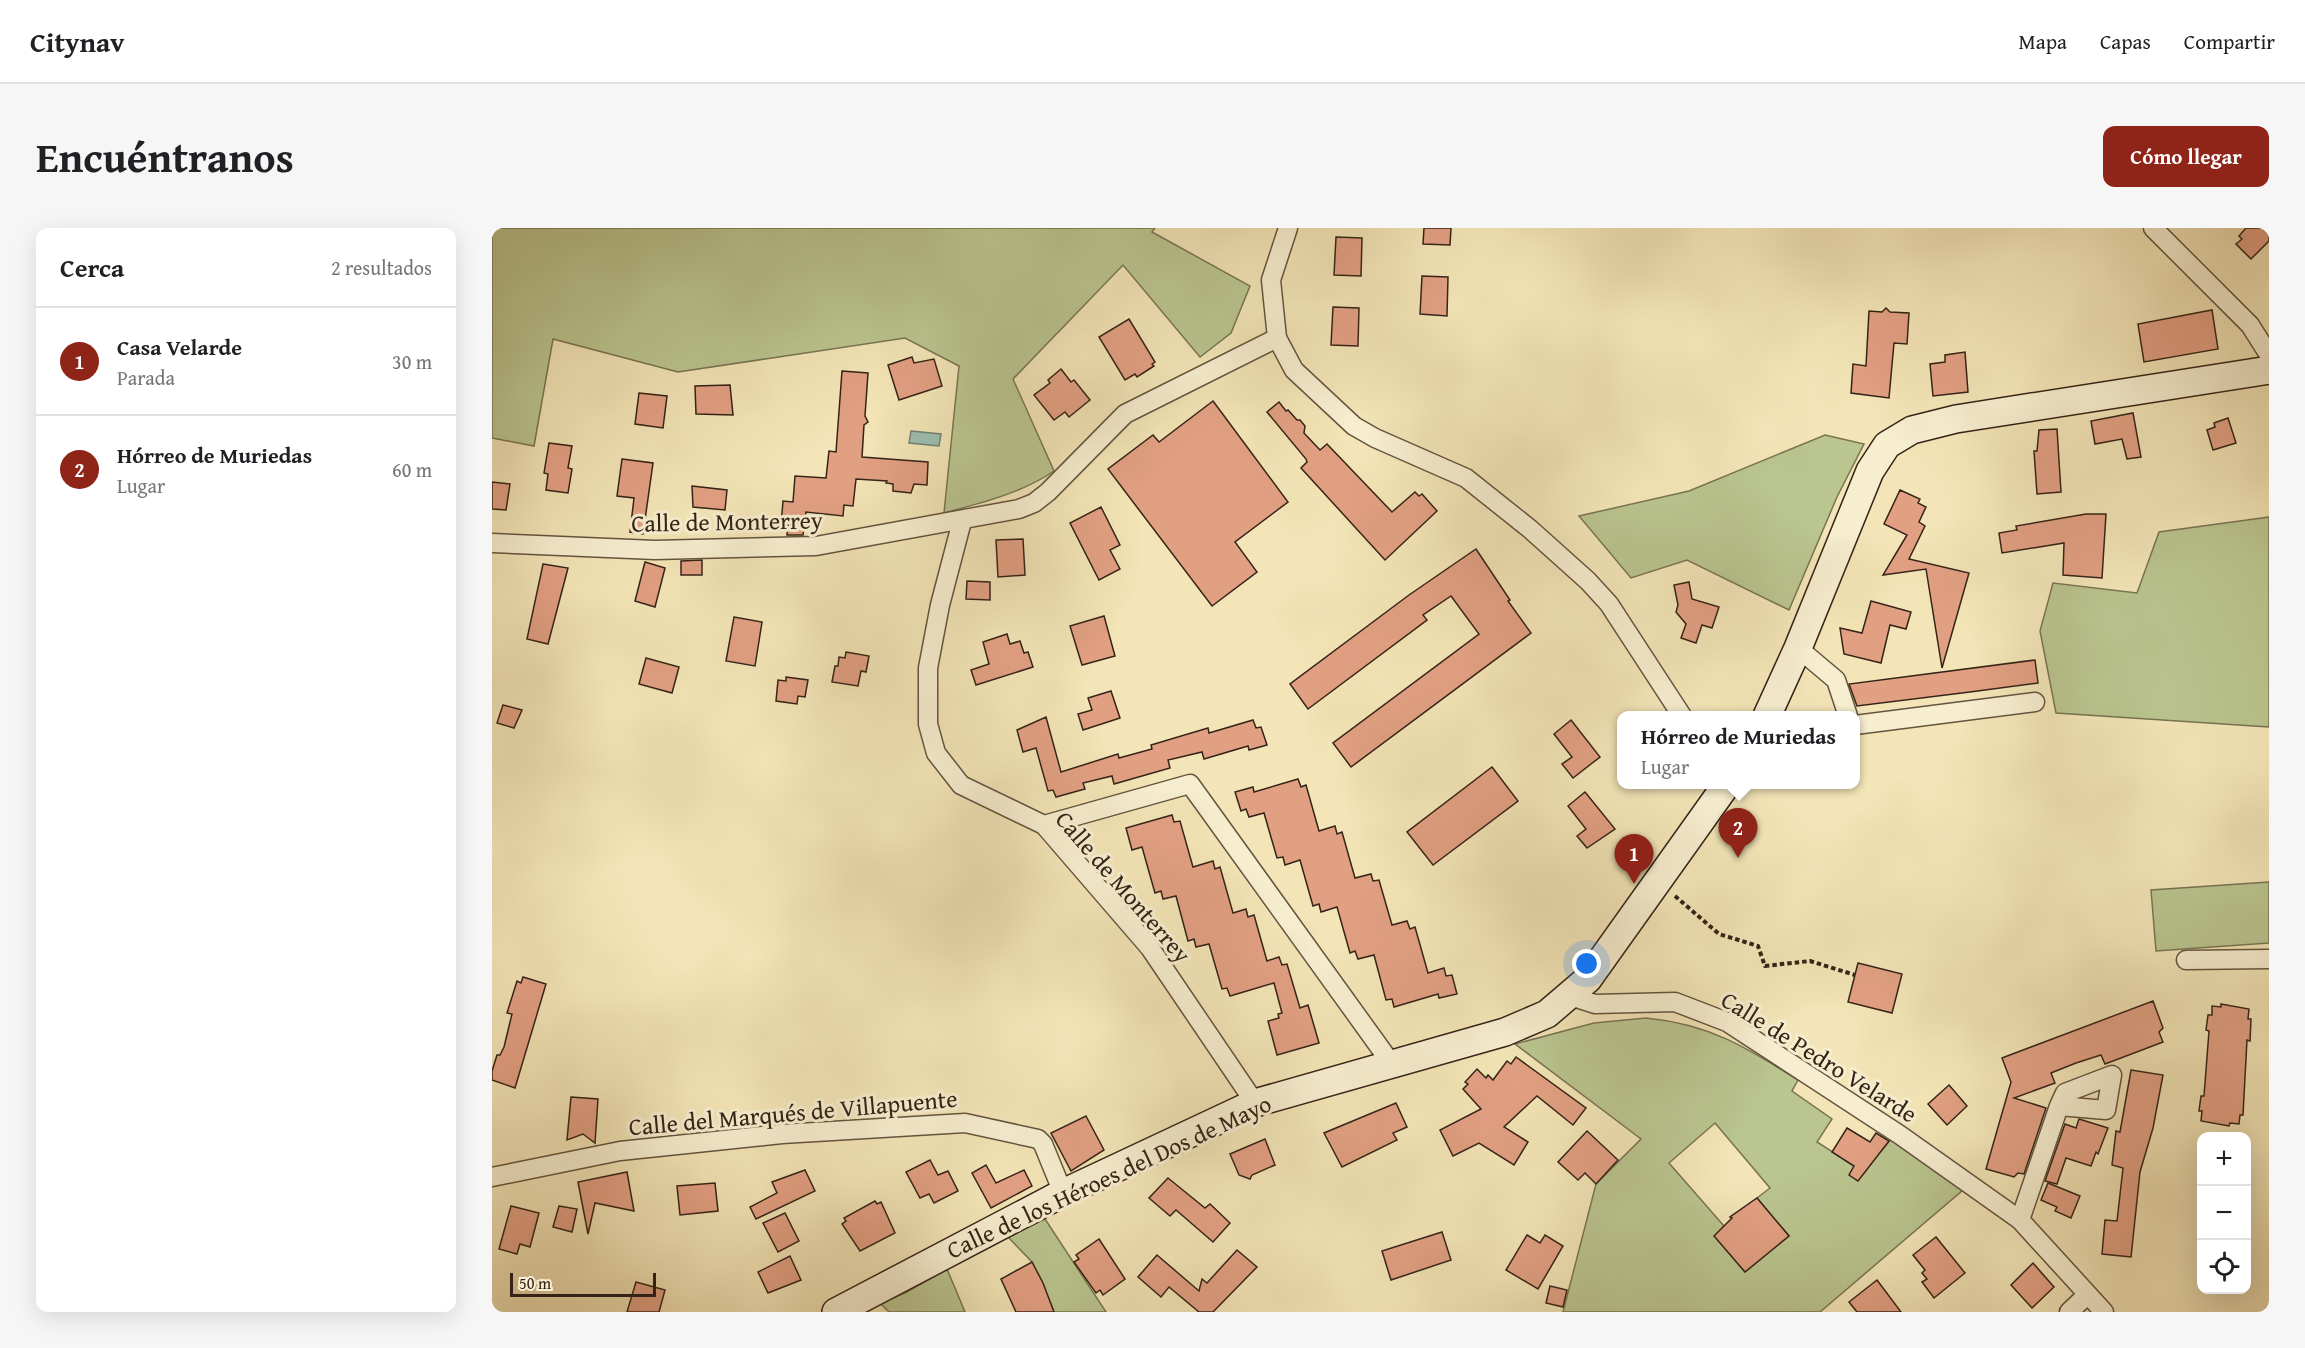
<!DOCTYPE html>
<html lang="es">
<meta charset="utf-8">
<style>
:root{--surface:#fff;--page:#f6f6f6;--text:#202124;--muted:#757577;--line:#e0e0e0;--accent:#8f2418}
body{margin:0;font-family:"Gentium Book Plus",serif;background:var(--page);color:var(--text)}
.controls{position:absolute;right:18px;bottom:18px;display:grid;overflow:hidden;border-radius:12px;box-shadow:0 6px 24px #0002}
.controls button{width:54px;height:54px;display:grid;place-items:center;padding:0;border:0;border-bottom:2px solid var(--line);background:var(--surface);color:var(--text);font:30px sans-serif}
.scale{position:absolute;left:18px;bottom:15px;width:146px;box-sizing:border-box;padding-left:6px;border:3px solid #352317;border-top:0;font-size:16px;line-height:21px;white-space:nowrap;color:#352317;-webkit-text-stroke:4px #f7eed0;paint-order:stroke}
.you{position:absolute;left:1095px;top:736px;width:21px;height:21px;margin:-15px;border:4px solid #fff;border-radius:50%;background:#1a73e8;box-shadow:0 0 0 9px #1a73e833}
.badge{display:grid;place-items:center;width:39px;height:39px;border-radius:50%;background:var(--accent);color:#fff;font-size:20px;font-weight:700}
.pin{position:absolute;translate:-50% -50px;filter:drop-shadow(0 2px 3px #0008)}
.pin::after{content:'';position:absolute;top:32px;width:21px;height:18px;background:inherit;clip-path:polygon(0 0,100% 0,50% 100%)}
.popup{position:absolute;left:1125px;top:483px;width:243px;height:78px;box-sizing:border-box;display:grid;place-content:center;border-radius:12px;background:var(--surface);filter:drop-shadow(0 2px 4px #0005);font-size:20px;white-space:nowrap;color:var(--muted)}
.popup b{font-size:22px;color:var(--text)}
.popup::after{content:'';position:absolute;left:50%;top:100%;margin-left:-12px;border:12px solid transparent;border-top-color:var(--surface)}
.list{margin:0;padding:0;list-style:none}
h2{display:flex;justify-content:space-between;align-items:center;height:78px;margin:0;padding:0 24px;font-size:26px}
h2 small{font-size:20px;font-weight:400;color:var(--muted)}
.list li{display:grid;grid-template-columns:39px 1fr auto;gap:18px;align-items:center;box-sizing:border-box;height:108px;padding:0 24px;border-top:2px solid var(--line)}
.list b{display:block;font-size:22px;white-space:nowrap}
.list p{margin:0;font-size:20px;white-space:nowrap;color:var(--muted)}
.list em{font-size:20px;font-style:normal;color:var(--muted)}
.icon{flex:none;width:33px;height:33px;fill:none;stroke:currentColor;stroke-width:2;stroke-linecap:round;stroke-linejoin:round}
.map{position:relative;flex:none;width:1777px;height:1084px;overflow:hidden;border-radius:12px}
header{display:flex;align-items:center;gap:36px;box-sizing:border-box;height:84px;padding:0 30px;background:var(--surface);border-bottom:2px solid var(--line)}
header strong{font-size:28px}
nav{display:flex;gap:33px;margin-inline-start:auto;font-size:21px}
.intro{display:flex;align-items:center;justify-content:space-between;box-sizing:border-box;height:144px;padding:0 36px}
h1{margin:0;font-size:42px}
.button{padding:15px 27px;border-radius:12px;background:var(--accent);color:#fff;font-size:21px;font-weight:700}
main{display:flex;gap:36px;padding:0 36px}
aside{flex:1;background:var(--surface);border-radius:12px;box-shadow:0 6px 24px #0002}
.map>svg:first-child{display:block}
.green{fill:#bac58f;stroke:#787453;stroke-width:1.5;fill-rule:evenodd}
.water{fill:#9bbfb2;stroke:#728174;stroke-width:1.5}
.building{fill:#e2a083;stroke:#352317;stroke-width:1.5}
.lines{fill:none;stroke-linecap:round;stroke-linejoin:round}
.street-casing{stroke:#64543f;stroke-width:21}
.secondary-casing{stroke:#352317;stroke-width:30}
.path{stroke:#352317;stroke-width:4;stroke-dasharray:4.5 3;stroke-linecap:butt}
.street{stroke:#f7eed0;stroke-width:18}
.secondary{stroke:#f7eed0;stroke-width:27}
.labels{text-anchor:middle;stroke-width:6;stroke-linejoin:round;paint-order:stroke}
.street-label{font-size:24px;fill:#352317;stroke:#f7eed0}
</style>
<header>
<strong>Citynav</strong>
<nav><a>Mapa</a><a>Capas</a><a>Compartir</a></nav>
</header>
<div class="intro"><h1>Encuéntranos</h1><a class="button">Cómo llegar</a></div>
<main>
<aside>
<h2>Cerca<small>2 resultados</small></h2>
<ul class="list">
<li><span class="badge">1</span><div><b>Casa Velarde</b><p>Parada</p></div><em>30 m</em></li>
<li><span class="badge">2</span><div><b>Hórreo de Muriedas</b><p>Lugar</p></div><em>60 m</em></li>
</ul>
</aside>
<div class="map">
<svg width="1777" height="1084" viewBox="0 0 1777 1084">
<rect width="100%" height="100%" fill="#f3e5b7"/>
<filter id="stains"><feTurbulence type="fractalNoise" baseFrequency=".00333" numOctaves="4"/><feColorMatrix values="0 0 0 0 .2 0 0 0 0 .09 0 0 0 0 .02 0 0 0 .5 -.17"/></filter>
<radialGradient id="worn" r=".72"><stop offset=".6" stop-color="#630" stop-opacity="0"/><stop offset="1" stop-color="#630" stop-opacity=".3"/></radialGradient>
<!-- green -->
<g class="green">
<path d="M0 0H663L660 4 758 58 739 105 708 129 631 37 521 151 562 243C530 265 489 275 452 285L467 138 413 110 186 144 61 111 42 218 0 210Z"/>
<path d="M1333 207 1372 216 1345 269 1297 382 1195 332 1139 350 1087 288 1197 263Z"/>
<path d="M1777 289V499L1564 485 1548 403 1561 355 1645 365 1667 304Z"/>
<path d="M1777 654V715L1664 723 1659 662Z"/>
<path d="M1154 790C1217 796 1254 819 1306 852L1300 863 1340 891 1325 914 1372 944 1399 911 1471 962 1328 1084H1071L1104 956 1149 911 1023 816 1102 795ZM1223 895 1278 960 1265 970 1297 1008 1253 1044 1223 1008 1232 998 1177 935Z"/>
<path d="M553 991 614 1084H557L561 1081 540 1034 516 1009Z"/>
<path d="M455 1041 473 1084H397L388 1075 413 1065Z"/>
</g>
<!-- water -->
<path class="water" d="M419 203 449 206 447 218 417 215Z"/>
<!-- building -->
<g class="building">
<path d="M932 0H959L958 17 931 16Z"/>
<path d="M1754 0H1777V13L1759 31 1744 16 1750 11 1747 8Z"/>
<path d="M844 9 870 10 869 48 842 47Z"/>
<path d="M930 48 956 49 955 88 928 86Z"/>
<path d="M841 79 867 80 866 118 839 117Z"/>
<path d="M1394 80 1398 84 1417 85 1415 116 1402 115 1397 170 1359 165 1361 136 1374 138 1377 83 1390 84Z"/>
<path d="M1720 82 1726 121 1652 134 1646 96Z"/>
<path d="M637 91 663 134 660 136 662 138 645 149 643 146 633 152 607 109Z"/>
<path d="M1473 124 1476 164 1441 168 1438 136 1453 134V127Z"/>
<path d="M420 129 422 135 442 131 450 158 407 172 396 137Z"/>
<path d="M569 141 579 154 582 152 598 172 577 189 573 184 562 192 542 167 558 155 556 152Z"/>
<path d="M350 143 376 145 373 188 376 194 372 197 370 229 436 234 435 257 422 256 419 265 401 263V256L394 255 395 253 364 251 361 278 352 277 351 288 314 284 311 307H295L296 297H289L291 273 301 274 303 248 334 250 337 223 344 224Z"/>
<path d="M238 157 241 187 204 186 203 158Z"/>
<path d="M147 165 175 168 171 200 143 196Z"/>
<path d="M721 173 796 274 743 314 765 344 720 378 616 241 661 207 667 214Z"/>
<path d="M787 174 794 183 796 182 805 192H808L813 198 812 205 828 222 835 216 900 284 923 264 927 268 930 266 945 283 893 332 809 240 815 234 814 231 775 184Z"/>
<path d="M1641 185 1649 229 1635 231 1630 211 1603 216 1599 193Z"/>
<path d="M1736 190 1744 215 1721 222 1715 202 1723 199 1722 195Z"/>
<path d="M1565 201 1569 264 1545 266 1542 223H1545L1547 202Z"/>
<path d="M57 215 80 218 76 240 80 241 76 265 54 262 56 246 52 245Z"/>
<path d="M130 231 161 235 151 306 138 304 142 270 125 268Z"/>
<path d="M0 254 18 256 14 282 0 281Z"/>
<path d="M200 258 235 262 233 282 201 279Z"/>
<path d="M1408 262 1428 271 1426 275 1434 279 1427 294 1433 298 1417 331 1477 345 1450 440 1434 341 1391 347 1415 307 1392 296Z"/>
<path d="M609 279 628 317 618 322 628 341 607 352 578 295Z"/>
<path d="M1594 286H1614L1610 350 1571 347 1572 315 1510 325 1507 305 1525 302 1524 298Z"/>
<path d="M531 311 533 347 506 349 504 312Z"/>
<path d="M984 321 1018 372 1016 373 1039 405 859 539 841 515 987 406 959 368 931 387 935 392 816 481 798 456 917 367Z"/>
<path d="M210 332V347H189V333Z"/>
<path d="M153 334 173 340 163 379 143 373Z"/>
<path d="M51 336 76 340 56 416 35 411Z"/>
<path d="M475 353 498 354V372L474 371Z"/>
<path d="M1197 354 1200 371 1227 379 1220 400 1210 397 1204 415 1189 410 1194 396 1184 384 1186 377 1182 357Z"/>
<path d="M1379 373 1419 384 1414 401 1398 397 1389 435 1352 426 1348 400 1370 405Z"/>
<path d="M612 388 623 428 590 437 578 398Z"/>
<path d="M242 389 270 394 263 438 234 433Z"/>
<path d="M515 406 518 416 528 413 532 425 536 424 541 439 484 457 479 442 497 436 491 414Z"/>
<path d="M354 424 377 428 374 444 369 443 366 458 340 454 343 438H346L347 429 353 430Z"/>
<path d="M154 430 187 439 180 465 147 456Z"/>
<path d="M1543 432 1546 455 1478 464 1365 478 1357 456Z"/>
<path d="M294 449 316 452 313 469 306 468 305 476 284 473 286 452 294 453Z"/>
<path d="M619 463 628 490 591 502 586 486 600 482 596 470Z"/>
<path d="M11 477 30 482 22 500 5 495Z"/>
<path d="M554 489 569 544 626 526 627 530 660 521 659 517 716 500 717 505 761 492 764 500 769 499 775 517 757 522 756 518 712 531 710 524 676 532 678 540 622 556 620 548 591 555 593 561 564 569 561 562 556 563 544 520 531 524 525 502Z"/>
<path d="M1079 492 1108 529 1081 550 1070 536 1080 529 1062 506Z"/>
<path d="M1000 539 1026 573 941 637 915 604Z"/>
<path d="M806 551 809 559 814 557 827 603 843 598 845 606 850 604 863 650 879 646 881 653 887 652 900 697 915 693 918 701 923 699 936 745 952 740 954 748 960 747 965 766 947 770 946 766 902 779 900 771 894 772 882 727 866 731 863 723 858 725 845 679 829 684 827 676 821 678 808 632 793 637 791 629 785 630 772 585 757 589 754 581 749 583 743 564 761 559 762 564Z"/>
<path d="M1093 564 1123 601 1095 620 1085 608 1094 601 1076 578Z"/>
<path d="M680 587 682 594 688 593 701 639 721 633 723 641 728 639 741 685 754 681 756 689 762 687 775 733 787 729 790 737 795 736 808 780 816 777 827 815 785 827 776 793 787 790 786 786 790 785 782 755 738 768 735 760 730 761 717 716 704 719 702 711 696 713 684 668 671 671 669 663 663 665 650 619 640 622 634 600Z"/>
<path d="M1366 735 1410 746 1400 785 1356 774Z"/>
<path d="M31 749 54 756 23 860 0 852V843L5 827H8L12 819 20 786 15 785 25 753 29 755Z"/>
<path d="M1661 773 1671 800 1667 804 1671 814 1613 836 1609 827 1584 835 1559 845 1563 855 1522 870 1554 880 1532 946 1526 945 1522 949 1494 941 1519 854 1510 830Z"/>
<path d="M1729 776 1757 781 1756 791H1759L1758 813 1755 812 1751 887H1748L1747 896 1738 895 1737 898 1709 893 1710 883H1707L1709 868H1712L1717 803 1714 802 1716 787H1720V778L1729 779Z"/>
<path d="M1024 829 1094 880 1081 897 1045 868 1012 899 1036 914 1022 937 987 915 961 928 948 902 989 881 971 861 976 856 973 854 985 841 994 850 996 847 1001 852 1015 833 1019 836Z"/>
<path d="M1639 842 1671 847 1661 900 1648 944 1639 1029 1610 1026 1613 992 1625 993 1631 940 1620 937 1624 903 1628 904Z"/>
<path d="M1457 857 1475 878 1455 897 1436 876Z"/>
<path d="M79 869 106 871 103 915 91 906 75 912Z"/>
<path d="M904 875 915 899 901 905 905 912 850 939 832 905Z"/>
<path d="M594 888 612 922 579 943 559 905Z"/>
<path d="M1587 891 1616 900 1606 926 1604 924 1599 938 1574 930 1565 956 1553 953 1573 896 1584 900Z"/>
<path d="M1355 900 1378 914 1384 905 1397 913 1366 953 1357 947 1362 938 1340 924Z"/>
<path d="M1095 903 1126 932 1104 956 1093 945 1086 952 1066 934Z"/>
<path d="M773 911 783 937 760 947 758 951 747 947 738 926Z"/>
<path d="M438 932 446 947 456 943 466 963 442 975 437 966 428 970 414 944Z"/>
<path d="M494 937 504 955 532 942 540 958 499 980 480 945Z"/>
<path d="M313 942 323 963 264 991 258 979 285 965 280 954Z"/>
<path d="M135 944 142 983 103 975 96 1006 86 954Z"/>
<path d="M676 950 713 980 718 976 738 995 721 1014 684 982 678 988 657 970Z"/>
<path d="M223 955 226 983 188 987 185 958Z"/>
<path d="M1556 955 1588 968 1579 990 1563 983 1565 979 1549 972Z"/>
<path d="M1265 970 1297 1008 1253 1044 1222 1008 1240 990 1238 989Z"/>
<path d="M383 973 385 976 389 974 403 1005 368 1023 350 996 354 993 352 990Z"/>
<path d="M19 978 47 985 38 1019 28 1016 25 1026 7 1021Z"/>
<path d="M67 978 85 981 80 1004 61 999Z"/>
<path d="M293 985 307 1013 286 1024 271 995Z"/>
<path d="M950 1004 959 1032 899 1052 890 1023Z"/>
<path d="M1035 1007 1048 1015 1053 1007 1071 1018 1046 1061 1014 1042Z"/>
<path d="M1444 1009 1473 1045 1442 1070 1430 1054 1435 1051 1430 1045 1433 1042 1421 1027Z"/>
<path d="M607 1011 633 1051 611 1067 608 1062 604 1065 582 1034 587 1031 584 1027Z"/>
<path d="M745 1022 765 1039 721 1084H707L677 1059 669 1069 646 1049 665 1027 707 1063 710 1051 715 1055Z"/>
<path d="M298 1028 309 1052 276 1065 266 1044Z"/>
<path d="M540 1034 551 1055 562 1084H524L509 1051Z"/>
<path d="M1541 1035 1562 1059 1540 1080 1519 1057Z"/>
<path d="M1385 1052 1409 1084H1365L1357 1074Z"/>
<path d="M144 1054 173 1062 167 1084H135Z"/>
<path d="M1058 1058 1075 1062 1071 1079 1054 1075Z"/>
</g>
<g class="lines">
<defs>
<g id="street">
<path d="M796 0 779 52 785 110 802 142 862 198 883 210 974 250 1038 301 1096 353 1117 376 1190 488"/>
<path d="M1661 0 1758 97 1777 127"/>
<path d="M470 293 448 377 436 440V496L444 525 469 557 552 597 658 720 763 875"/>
<path d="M0 315 163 322 324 318 527 281 542 275 556 264 633 186 785 110"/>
<path d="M1306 420 1344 452 1356 488"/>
<path d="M1363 497 1543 474"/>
<path d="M552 597 698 556 899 835"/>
<path d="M1694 732 1777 731"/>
<path d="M1078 768 1103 776 1183 774 1235 794 1408 907 1528 992 1612 1084"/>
<path d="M0 949 128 923 290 906 473 895 546 911 551 916 571 965"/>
<path d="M1528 992 1567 878 1573 865 1620 847 1614 882 1567 878"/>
<path d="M1577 1084 1595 1067"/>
</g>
<g id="secondary">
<path d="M1275 488 1306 420 1378 243 1395 217 1420 202 1464 191 1777 142"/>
<path d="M344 1084 571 965 763 875 1013 804 1055 786 1096 751 1235 556"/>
</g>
</defs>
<!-- street casing -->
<use href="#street" class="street-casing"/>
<!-- secondary casing -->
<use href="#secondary" class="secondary-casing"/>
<!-- path -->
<path class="path" d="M1183 668 1227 706 1266 718 1273 738 1318 733 1363 747"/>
<!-- street -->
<use href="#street" class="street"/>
<!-- secondary -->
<use href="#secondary" class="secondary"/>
</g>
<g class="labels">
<!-- street labels -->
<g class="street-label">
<text transform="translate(235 294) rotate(-1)" y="8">Calle de Monterrey</text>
<text transform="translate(631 659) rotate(49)" y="8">Calle de Monterrey</text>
<text transform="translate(1327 829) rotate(32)" y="8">Calle de Pedro Velarde</text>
<text transform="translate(301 885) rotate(-5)" y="8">Calle del Marqués de Villapuente</text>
<text transform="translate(617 949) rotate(-25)" y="8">Calle de los Héroes del Dos de Mayo</text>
</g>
</g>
<rect width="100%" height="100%" filter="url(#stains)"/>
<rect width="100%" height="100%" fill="url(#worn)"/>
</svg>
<div class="controls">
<button>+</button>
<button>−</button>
<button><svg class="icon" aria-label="locate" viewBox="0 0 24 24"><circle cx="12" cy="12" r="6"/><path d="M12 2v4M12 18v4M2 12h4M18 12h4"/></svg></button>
</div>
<div class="scale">50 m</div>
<div class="you"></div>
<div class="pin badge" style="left:1142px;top:656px">1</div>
<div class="pin badge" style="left:1246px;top:630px">2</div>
<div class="popup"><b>Hórreo de Muriedas</b>Lugar</div>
</div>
</main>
